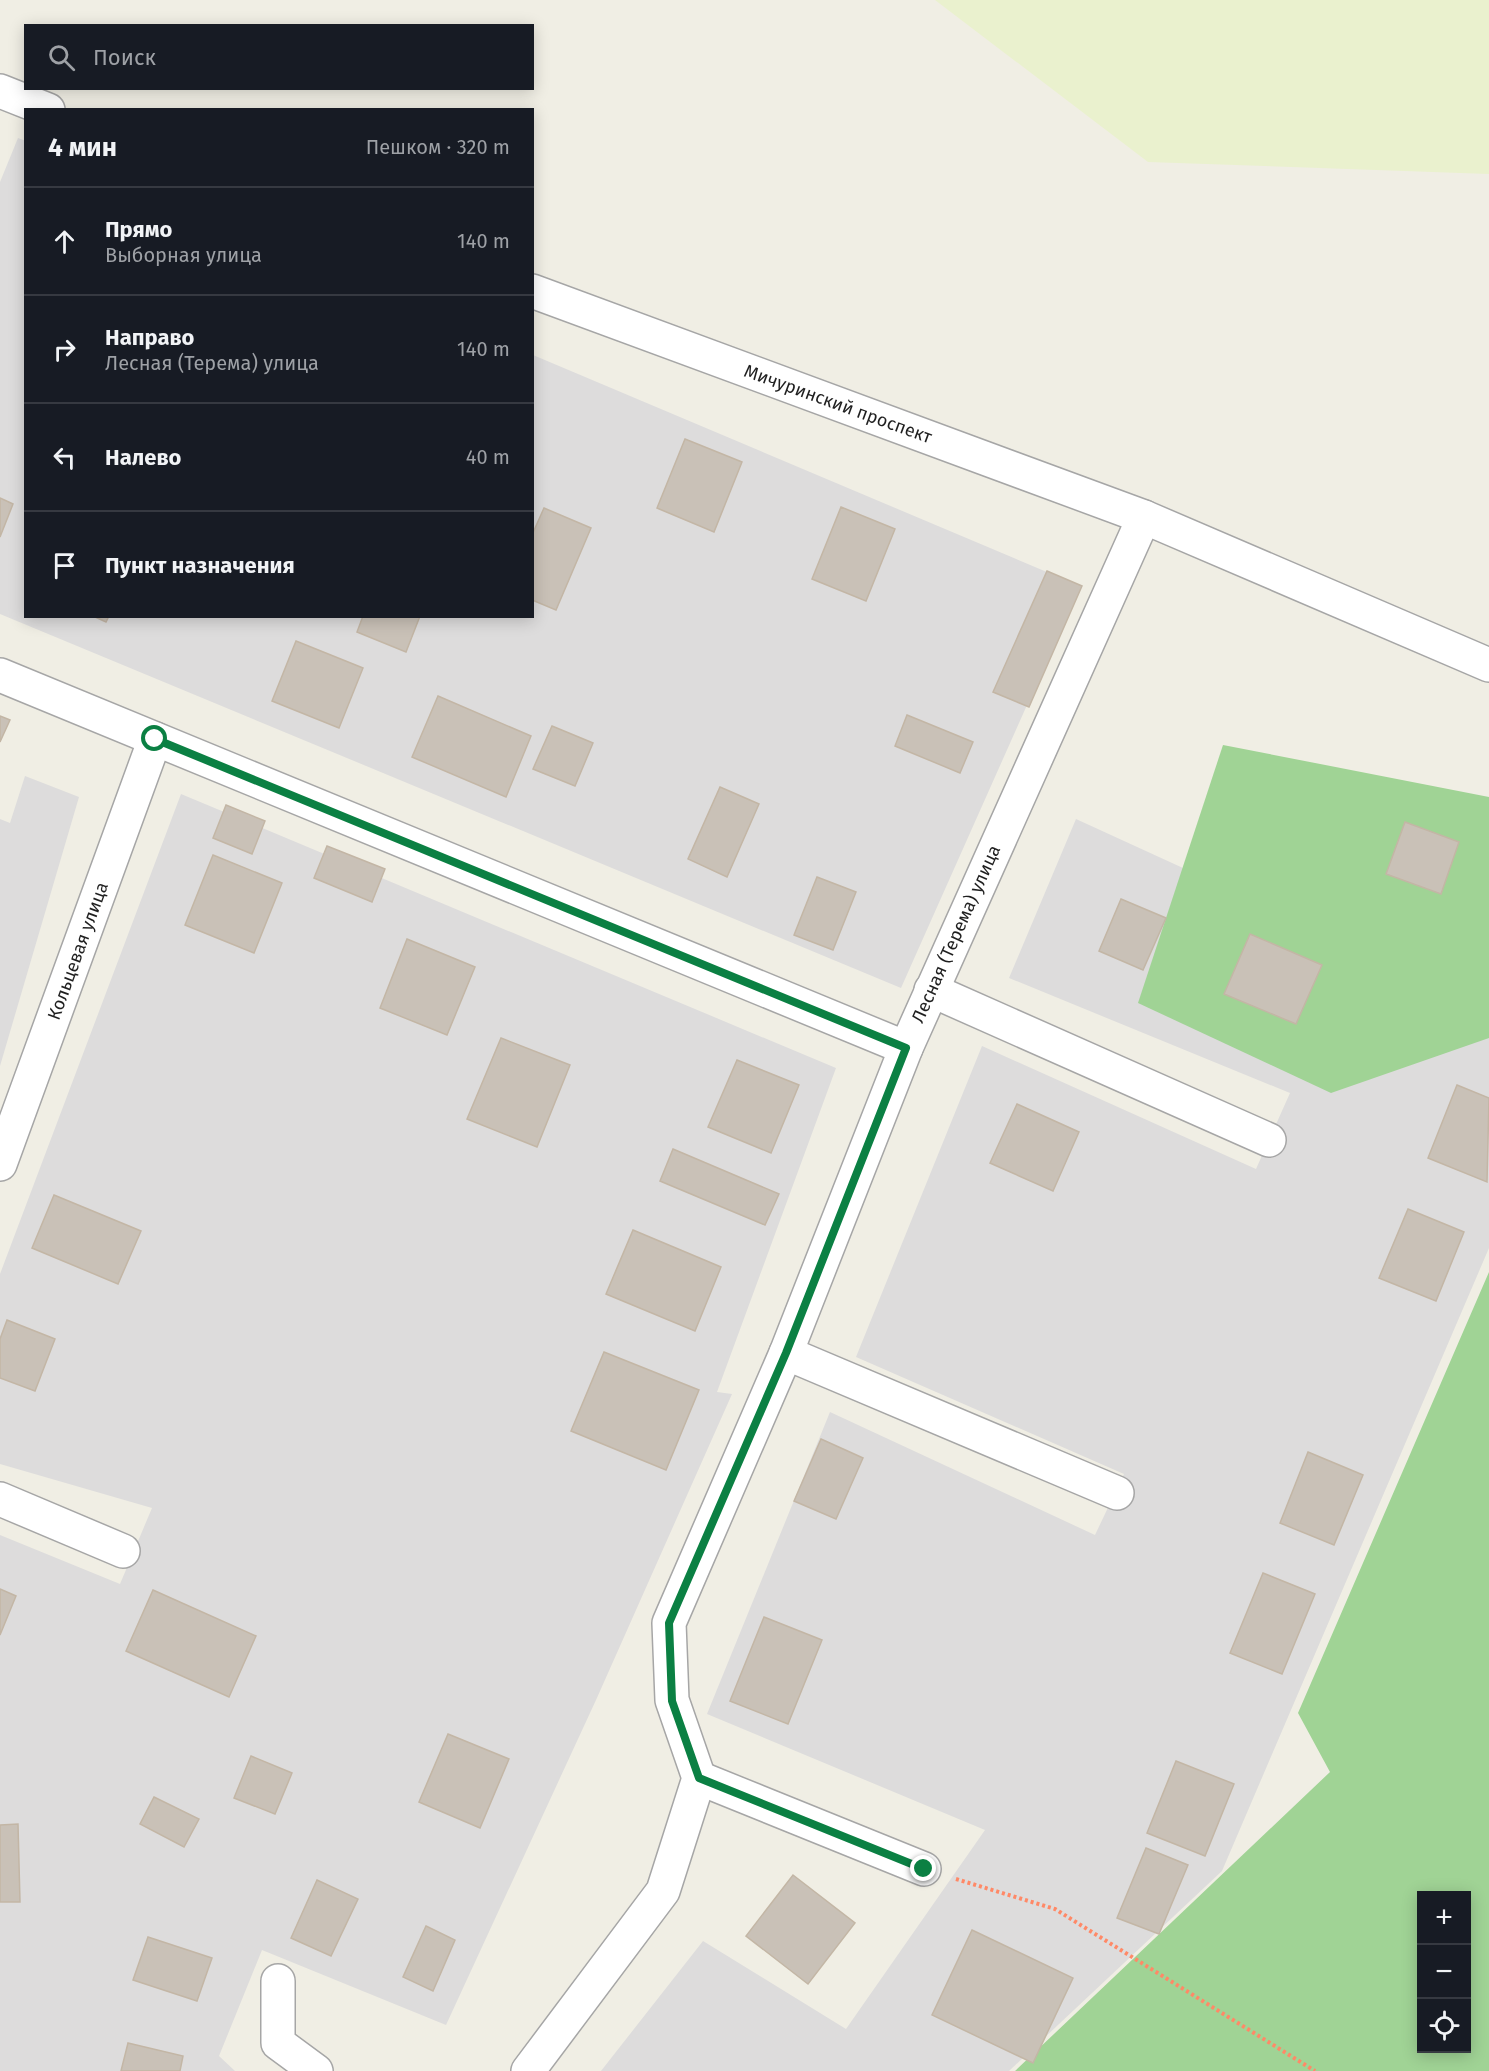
<!DOCTYPE html>
<html lang="ru">
<meta charset="utf-8">
<style>
:root{--surface:#171b24;--page:#242831;--text:#f1f3f6;--muted:#9ea1a6;--line:#363941}
body{margin:0;font-family:"Fira Sans",sans-serif;background:var(--page);color:var(--text)}
.controls{position:absolute;right:18px;bottom:18px;display:grid;overflow:hidden;border-radius:0px;box-shadow:0 3px 15px #0003}
.controls button{width:54px;height:54px;display:grid;place-items:center;padding:0;border:0;border-bottom:2px solid var(--line);background:var(--surface);color:var(--text);font:30px sans-serif}
.stop{position:absolute;width:18px;height:18px;margin:-14px;border:4px solid #0b8043;border-radius:50%;background:#fff}
.stop.end{background:#0b8043;border-color:#fff;box-shadow:0 2px 6px #0008}
.list{margin:0;padding:0;list-style:none}
h2{display:flex;justify-content:space-between;align-items:center;height:78px;margin:0;padding:0 24px;font-size:26px}
h2 small{font-size:20px;font-weight:400;color:var(--muted)}
.list li{display:grid;grid-template-columns:39px 1fr auto;gap:18px;align-items:center;box-sizing:border-box;height:108px;padding:0 24px;border-top:2px solid var(--line)}
.list b{display:block;font-size:22px;white-space:nowrap}
.list p{margin:0;font-size:20px;white-space:nowrap;color:var(--muted)}
.list em{font-size:20px;font-style:normal;color:var(--muted)}
.icon{flex:none;width:33px;height:33px;fill:none;stroke:currentColor;stroke-width:2;stroke-linecap:round;stroke-linejoin:round}
.map{position:relative;flex:none;width:1489px;height:2071px;overflow:hidden}
.search{position:absolute;background:var(--surface);box-shadow:0 3px 15px #0003;left:24px;top:24px;width:510px;height:66px;display:flex;align-items:center;gap:15px;box-sizing:border-box;padding:0 21px;border-radius:0px;color:var(--muted);font-size:22px}
.panel{position:absolute;background:var(--surface);box-shadow:0 3px 15px #0003;left:24px;top:108px;width:510px;height:510px;border-radius:0px}
.map>svg:first-child{display:block}
.residential{fill:#dddcdc}
.farmland{fill:#eaf1ce}
.forest{fill:#a0d395;fill-rule:evenodd}
.building{fill:#c9c1b7;stroke:#c3b6a5;stroke-width:1.5}
.lines{fill:none;stroke-linecap:round;stroke-linejoin:round}
.minor-casing{stroke:#a6a6a6;stroke-width:36}
.path{stroke:#ff8967;stroke-width:4;stroke-dasharray:3 3;stroke-linecap:butt}
.minor{stroke:#fff;stroke-width:33}
.route{stroke:#0b8043;stroke-width:8}
.labels{text-anchor:middle;stroke-width:4.5;stroke-linejoin:round;paint-order:stroke}
.street-label{font-size:18px;fill:#1f1f1f;stroke:#fff}
</style>
<div class="map">
<svg width="1489" height="2071" viewBox="0 0 1489 2071">
<rect width="100%" height="100%" fill="#f0eee4"/>
<!-- residential -->
<g class="residential">
<path d="M18 138 26 141V616H532L533 355 1080 586 901 988 0 614V182Z"/>
<path d="M25 776 79 797 0 1066V819L10 823Z"/>
<path d="M181 794 836 1068 717 1392 732 1394 596 1700 446 2025 262 1950 219 2056 235 2071H0V1535L120 1584 152 1508 0 1464V1274Z"/>
<path d="M1076 819 1489 1008V1248L1222 1871 1009 2071H601L703 1941 846 2029 985 1830 707 1714 830 1412 1095 1535 1124 1474 856 1357 982 1046 1256 1169 1290 1093 1009 978Z"/>
</g>
<!-- farmland -->
<path class="farmland" d="M935 0H1489V174L1148 162Z"/>
<!-- forest -->
<g class="forest">
<path d="M1223 745 1489 797V1038L1331 1093 1138 1003Z"/>
<path d="M1489 1272V2071H1015L1330 1772 1298 1713ZM1422 1896H1466V2048H1422Z"/>
</g>
<!-- building -->
<g class="building">
<path d="M685 439 742 462 714 532 657 508Z"/>
<path d="M0 498 13 504 0 537Z"/>
<path d="M841 507 895 529 866 601 812 579Z"/>
<path d="M544 508 591 528 556 610 532 600V535Z"/>
<path d="M1047 571 1082 586 1029 707 993 692Z"/>
<path d="M93 616H109L106 622Z"/>
<path d="M363 616H420L406 652 357 632Z"/>
<path d="M296 641 363 668 339 728 272 701Z"/>
<path d="M438 696 531 736 506 797 412 757Z"/>
<path d="M907 715 973 742 960 773 895 746Z"/>
<path d="M0 716 10 720 0 742Z"/>
<path d="M552 726 593 743 575 786 533 769Z"/>
<path d="M720 787 759 804 727 877 688 859Z"/>
<path d="M226 805 265 821 252 854 213 838Z"/>
<path d="M1405 822 1459 842 1441 894 1386 874Z"/>
<path d="M327 846 385 869 372 902 314 878Z"/>
<path d="M213 855 282 883 254 953 185 925Z"/>
<path d="M817 877 856 892 833 950 794 935Z"/>
<path d="M1121 899 1166 918 1143 970 1099 951Z"/>
<path d="M1250 934 1322 965 1296 1024 1224 994Z"/>
<path d="M407 939 475 967 447 1035 380 1008Z"/>
<path d="M501 1038 570 1065 537 1147 467 1119Z"/>
<path d="M737 1060 799 1085 771 1153 708 1127Z"/>
<path d="M1457 1085 1489 1098 1487 1182 1428 1158Z"/>
<path d="M1017 1104 1079 1132 1053 1191 990 1163Z"/>
<path d="M673 1149 779 1194 765 1225 660 1181Z"/>
<path d="M54 1195 141 1231 118 1284 32 1248Z"/>
<path d="M1408 1209 1464 1232 1436 1301 1379 1278Z"/>
<path d="M633 1230 721 1267 695 1331 606 1294Z"/>
<path d="M7 1320 55 1339 35 1391 0 1378V1339Z"/>
<path d="M604 1352 699 1390 666 1470 571 1431Z"/>
<path d="M821 1439 863 1458 836 1519 794 1501Z"/>
<path d="M1308 1452 1363 1475 1334 1545 1280 1523Z"/>
<path d="M1263 1573 1315 1594 1282 1674 1230 1653Z"/>
<path d="M0 1589 16 1596 0 1635Z"/>
<path d="M153 1590 256 1636 229 1697 126 1651Z"/>
<path d="M764 1617 822 1640 788 1724 730 1701Z"/>
<path d="M448 1734 509 1759 480 1828 419 1802Z"/>
<path d="M251 1756 292 1773 275 1814 234 1798Z"/>
<path d="M1176 1761 1234 1784 1205 1856 1147 1833Z"/>
<path d="M154 1797 199 1819 184 1847 140 1824Z"/>
<path d="M18 1824 20 1902H0V1825Z"/>
<path d="M1146 1848 1188 1865 1159 1934 1117 1918Z"/>
<path d="M793 1875 855 1923 808 1984 746 1936Z"/>
<path d="M317 1880 358 1899 331 1956 291 1938Z"/>
<path d="M426 1926 455 1940 433 1991 403 1977Z"/>
<path d="M972 1930 1073 1978 1033 2063 932 2015Z"/>
<path d="M148 1937 212 1958 197 2001 133 1980Z"/>
<path d="M128 2043 183 2056 180 2071H121Z"/>
</g>
<g class="lines">
<defs>
<g id="minor">
<path d="M0 91 48 110"/>
<path d="M532 291 1144 517 1489 665"/>
<path d="M0 675 906 1048"/>
<path d="M931 990 1269 1140"/>
<path d="M0 1164 155 739"/>
<path d="M786 1353 1117 1493"/>
<path d="M0 1499 123 1551"/>
<path d="M699 1778 924 1869"/>
<path d="M278 1981V2043L316 2071"/>
<path d="M528 2071 663 1891 699 1778 672 1700 669 1623 786 1353 906 1048 1144 517"/>
</g>
</defs>
<!-- minor casing -->
<use href="#minor" class="minor-casing"/>
<!-- path -->
<path class="path" d="M956 1879 1055 1909 1315 2071"/>
<!-- minor -->
<use href="#minor" class="minor"/>
</g>
<g class="lines">
<!-- route -->
<path class="route" d="M155 739 906 1048 786 1353 669 1623 672 1701 699 1778 924 1869"/>
</g>
<g class="labels">
<!-- street labels -->
<g class="street-label">
<text transform="translate(838 404) rotate(20)" y="6">Мичуринский проспект</text>
<text transform="translate(956 934) rotate(-66)" y="6">Лесная (Терема) улица</text>
<text transform="translate(78 951) rotate(-70)" y="6">Кольцевая улица</text>
</g>
</g>
</svg>
<div class="controls">
<button>+</button>
<button>−</button>
<button><svg class="icon" aria-label="locate" viewBox="0 0 24 24"><circle cx="12" cy="12" r="6"/><path d="M12 2v4M12 18v4M2 12h4M18 12h4"/></svg></button>
</div>
<div class="stop" style="left:155px;top:739px"></div>
<div class="stop end" style="left:924px;top:1869px"></div>
<div class="search"><svg class="icon" aria-label="search" viewBox="0 0 24 24"><circle cx="10" cy="10" r="6"/><path d="M15 15l6 6"/></svg>Поиск</div>
<section class="panel">
<h2>4 мин<small>Пешком · 320 m</small></h2>
<ul class="list">
<li><svg class="icon" aria-label="ahead" viewBox="0 0 24 24"><path d="M12 20V5M6 11l6-6 6 6"/></svg><div><b>Прямо</b><p>Выборная улица</p></div><em>140 m</em></li>
<li><svg class="icon" aria-label="right" viewBox="0 0 24 24"><path d="M7 20v-9h11M14 6l5 5-5 5"/></svg><div><b>Направо</b><p>Лесная (Терема) улица</p></div><em>140 m</em></li>
<li><svg class="icon" aria-label="left" viewBox="0 0 24 24"><path d="M17 20v-9H6M10 6l-5 5 5 5"/></svg><div><b>Налево</b></div><em>40 m</em></li>
<li><svg class="icon" aria-label="arrive" viewBox="0 0 24 24"><path d="M6 21V4h12l-3 4 3 4H6"/></svg><div><b>Пункт назначения</b></div></li>
</ul>
</section>
</div>
